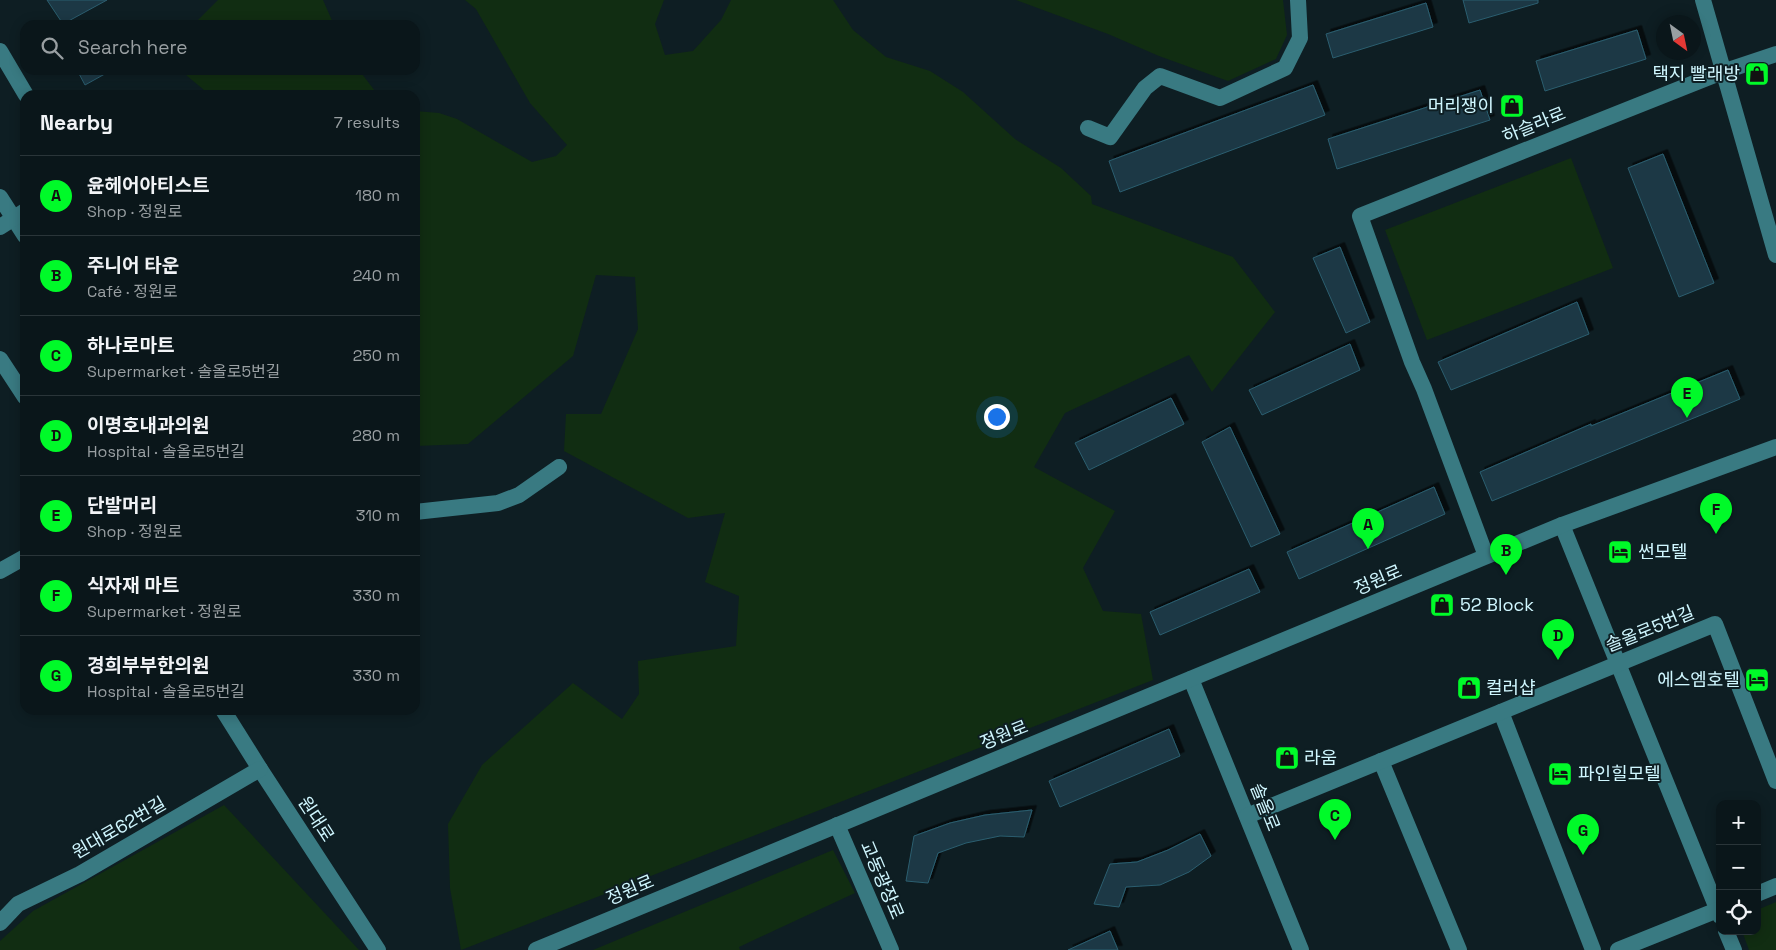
<!DOCTYPE html>
<meta charset="utf-8">
<style>
:root{--surface:#0a161a;--page:#131f23;--text:#f1f3f6;--muted:#999fa2;--line:#2a3539;--accent:#00fa29}
body{margin:0;font-family:"Space Grotesk","Noto Sans KR",sans-serif;background:var(--page);color:var(--text)}
.controls{position:absolute;right:15px;bottom:15px;display:grid;overflow:hidden;border-radius:10px;box-shadow:0 2px 12px #0003}
.controls button{width:45px;height:45px;display:grid;place-items:center;padding:0;border:0;border-bottom:1px solid var(--line);background:var(--surface);color:var(--text);font:25px sans-serif}
.compass{position:absolute;left:1656px;top:15px;width:45px;height:45px;border-radius:50%;background:var(--surface);box-shadow:0 2px 12px #0003;rotate:147deg}
.you{position:absolute;left:996px;top:416px;width:18px;height:18px;margin:-12px;border:4px solid #fff;border-radius:50%;background:#1a73e8;box-shadow:0 0 0 8px #1a73e833}
.badge{display:grid;place-items:center;width:32px;height:32px;border-radius:50%;background:var(--accent);color:#111;font-size:16px;font-weight:700}
.pin{position:absolute;translate:-50% -41px;filter:drop-shadow(0 1px 2px #0008)}
.pin::after{content:'';position:absolute;top:26px;width:18px;height:15px;background:inherit;clip-path:polygon(0 0,100% 0,50% 100%)}
.list{margin:0;padding:0;list-style:none}
h2{display:flex;justify-content:space-between;align-items:center;height:65px;margin:0;padding:0 20px;font-size:21px}
h2 small{font-size:16px;font-weight:400;color:var(--muted)}
.list li{display:grid;grid-template-columns:32px 1fr auto;gap:15px;align-items:center;box-sizing:border-box;height:80px;padding:0 20px;border-top:1px solid var(--line)}
.list b{display:block;font-size:19px;white-space:nowrap}
.list p{margin:0;font-size:16px;white-space:nowrap;color:var(--muted)}
.list em{font-size:16px;font-style:normal;color:var(--muted)}
.icon{flex:none;width:28px;height:28px;fill:none;stroke:currentColor;stroke-width:2;stroke-linecap:round;stroke-linejoin:round}
.map{position:relative;flex:none;width:1776px;height:950px;overflow:hidden}
.search{position:absolute;background:var(--surface);box-shadow:0 2px 12px #0003;left:20px;top:20px;width:400px;height:55px;display:flex;align-items:center;gap:12px;box-sizing:border-box;padding:0 18px;border-radius:15px;color:var(--muted);font-size:19px}
.panel{position:absolute;background:var(--surface);box-shadow:0 2px 12px #0003;left:20px;top:90px;width:400px;height:625px;border-radius:15px}
.map>svg:first-child{display:block}
.green{fill:#112d12}
.building{fill:#1a3944;stroke:#2c5e70;filter:url(#shadow)}
.lines{fill:none;stroke-linecap:round;stroke-linejoin:round}
.minor{stroke:#397a82;stroke-width:16}
.labels{text-anchor:middle;stroke-width:4;stroke-linejoin:round;paint-order:stroke}
.poi-label{font-size:18px;fill:#d0f7ff;stroke:#0e1e23;text-anchor:start}
.street-label{font-size:18px;fill:#d0f7ff;stroke:#0e1e23}
</style>
<div class="map">
<svg width="1776" height="950" viewBox="0 0 1776 950">
<defs>
<filter id="shadow"><feDropShadow dx="4.5" dy="-4.5" stdDeviation="0" flood-color="#0009"/></filter>
</defs>
<rect width="100%" height="100%" fill="#0e1e23"/>
<!-- green -->
<g class="green">
<path d="M218 0H323L334 25H193Z"/>
<path d="M465 0H664L655 24 665 55 693 51 721 20 731 0H833L853 30 886 57 930 71 963 92 1015 139 1061 168 1091 196 1092 204 1233 257 1275 312 1212 392 1189 355 1065 413 1034 467 1115 511 1083 568 1103 611 1141 614 1153 680 461 950 450 888 448 824 482 765 573 683 622 719 639 694 638 661 736 646 739 596 705 582 725 513 688 518 564 451 566 414H601L638 329 635 277 596 275 573 356 468 444 415 446V111L439 113 457 119 532 162 556 156 567 145 530 103 476 9Z"/>
<path d="M1016 0H1283L1287 35 1276 59 1228 81 1159 56 1108 34Z"/>
<path d="M180 70H359L378 95H210Z"/>
<path d="M1571 158 1613 268 1427 340 1385 230Z"/>
<path d="M224 805 359 950H0V941L33 911Z"/>
<path d="M833 850 855 893 739 947 740 950H593Z"/>
<path d="M1776 902V950H1749L1742 931H1757V910Z"/>
</g>
<!-- building -->
<g class="building">
<path d="M47 0H107L63 24Z"/>
<path d="M1463 0H1538V3L1469 23Z"/>
<path d="M1426 3 1433 27 1333 58 1326 34Z"/>
<path d="M1637 30 1646 59 1545 91 1536 61Z"/>
<path d="M77 70H112L85 85Z"/>
<path d="M1313 85 1325 115 1120 192 1109 161Z"/>
<path d="M1480 90 1490 120 1337 169 1328 139Z"/>
<path d="M1663 154 1714 283 1679 297 1628 168Z"/>
<path d="M1340 247 1370 322 1346 333 1313 258Z"/>
<path d="M1577 302 1589 334 1451 390 1438 362Z"/>
<path d="M1350 344 1360 370 1262 415 1249 390Z"/>
<path d="M1728 370 1740 399 1492 501 1480 472 1591 424V426Z"/>
<path d="M1171 398 1184 424 1089 470 1075 443Z"/>
<path d="M1230 427 1280 534 1251 547 1202 442Z"/>
<path d="M1434 487 1445 514 1299 579 1287 552Z"/>
<path d="M1249 569 1260 592 1160 635 1150 612Z"/>
<path d="M1169 729 1180 756 1060 807 1049 781Z"/>
<path d="M1032 810 1024 837 1000 836 966 843 938 853 928 883 906 881 914 836 950 823 985 815Z"/>
<path d="M1200 834 1211 856 1189 872 1160 885 1126 887 1119 907 1094 904 1110 864 1137 862 1168 850Z"/>
<path d="M1110 931 1118 950H1068Z"/>
</g>
<g class="lines">
<!-- minor -->
<g class="minor">
<path d="M1703 0 1776 255"/>
<path d="M0 51 26 95"/>
<path d="M1088 128 1110 137 1145 88 1160 76 1220 98 1285 68 1300 38 1298 0"/>
<path d="M0 197 25 236"/>
<path d="M0 227 25 211"/>
<path d="M0 359 25 397"/>
<path d="M415 512 498 503 519 495 559 467"/>
<path d="M1562 525 1720 916"/>
<path d="M1486 556 1424 389 1412 362 1360 216 1722 72 1776 54"/>
<path d="M0 571 25 557"/>
<path d="M1191 679 1301 950"/>
<path d="M223 710 260 769 378 950"/>
<path d="M1501 712 1593 950"/>
<path d="M1381 761 1459 950"/>
<path d="M1247 816 1715 624 1776 781"/>
<path d="M837 825 891 950"/>
<path d="M1757 894 1776 886"/>
<path d="M0 923 18 904 80 874 260 769"/>
<path d="M1726 931 1734 950"/>
<path d="M536 950 1562 525 1776 447"/>
<path d="M1618 950 1720 909"/>
</g>
</g>
<!-- icons -->
<defs>
<symbol id="shop-square" viewBox="-11 -11 22 22"><rect x="-9" y="-9" width="18" height="18" rx="4" fill="#00fa29" stroke="#0e1e23"/><path d="M-5-2.5h2.3a2.7 3.5 0 0 1 5.4 0H5L5.5 6h-11ZM-1.5-2.5h3a1.5 2.3 0 0 0-3 0Z" fill="#111"/></symbol>
<symbol id="hotel-square" viewBox="-11 -11 22 22"><rect x="-9" y="-9" width="18" height="18" rx="4" fill="#00fa29" stroke="#0e1e23"/><path d="M-6-4.5h1.5V1H6V5H4.5V3h-9V5H-6ZM-4 0a1.8 1.8 0 1 1 3.6 0ZM.5 0V-2.5h3Q6-2.5 6 0Z" fill="#111"/></symbol>
</defs>
<g fill-rule="evenodd">
<use href="#shop-square" x="1743" y="60" width="28" height="28"/>
<use href="#shop-square" x="1498" y="92" width="28" height="28"/>
<use href="#hotel-square" x="1606" y="538" width="28" height="28"/>
<use href="#shop-square" x="1428" y="591" width="28" height="28"/>
<use href="#hotel-square" x="1743" y="666" width="28" height="28"/>
<use href="#shop-square" x="1455" y="674" width="28" height="28"/>
<use href="#shop-square" x="1273" y="744" width="28" height="28"/>
<use href="#hotel-square" x="1546" y="760" width="28" height="28"/>
</g>
<g class="labels">
<!-- poi labels -->
<g class="poi-label">
<text x="1740" y="80" text-anchor="end">택지 빨래방</text>
<text x="1494" y="112" text-anchor="end">머리쟁이</text>
<text x="1638" y="558">썬모텔</text>
<text x="1460" y="611">52 Block</text>
<text x="1740" y="686" text-anchor="end">에스엠호텔</text>
<text x="1486" y="694">컬러샵</text>
<text x="1304" y="764">라움</text>
<text x="1578" y="780">파인힐모텔</text>
</g>
<!-- street labels -->
<g class="street-label">
<text transform="translate(1534 125) rotate(-22)" y="6">하슬라로</text>
<text transform="translate(1378 580) rotate(-23)" y="6">정원로</text>
<text transform="translate(1650 629) rotate(-22)" y="6">솔올로5번길</text>
<text transform="translate(1004 735) rotate(-22)" y="6">정원로</text>
<text transform="translate(1265 807) rotate(68)" y="6">솔올로</text>
<text transform="translate(316 819) rotate(57)" y="6">원대로</text>
<text transform="translate(119 828) rotate(-30)" y="6">원대로62번길</text>
<text transform="translate(882 880) rotate(67)" y="6">교동광장로</text>
<text transform="translate(630 890) rotate(-23)" y="6">정원로</text>
</g>
</g>
</svg>
<div class="controls">
<button>+</button>
<button>−</button>
<button><svg class="icon" aria-label="locate" viewBox="0 0 24 24"><circle cx="12" cy="12" r="6"/><path d="M12 2v4M12 18v4M2 12h4M18 12h4"/></svg></button>
</div>
<svg class="compass" viewBox="-18 -18 36 36"><path d="M0-13l5 13h-10z" fill="#e53935"/><path d="M0 13l5-13h-10z" fill="#999fa2"/></svg>
<div class="you"></div>
<div class="pin badge" style="left:1368px;top:549px">A</div>
<div class="pin badge" style="left:1506px;top:575px">B</div>
<div class="pin badge" style="left:1335px;top:840px">C</div>
<div class="pin badge" style="left:1558px;top:660px">D</div>
<div class="pin badge" style="left:1687px;top:418px">E</div>
<div class="pin badge" style="left:1716px;top:534px">F</div>
<div class="pin badge" style="left:1583px;top:855px">G</div>
<div class="search"><svg class="icon" aria-label="search" viewBox="0 0 24 24"><circle cx="10" cy="10" r="6"/><path d="M15 15l6 6"/></svg>Search here</div>
<section class="panel">
<h2>Nearby<small>7 results</small></h2>
<ul class="list">
<li><span class="badge">A</span><div><b>윤헤어아티스트</b><p>Shop · 정원로</p></div><em>180 m</em></li>
<li><span class="badge">B</span><div><b>주니어 타운</b><p>Café · 정원로</p></div><em>240 m</em></li>
<li><span class="badge">C</span><div><b>하나로마트</b><p>Supermarket · 솔올로5번길</p></div><em>250 m</em></li>
<li><span class="badge">D</span><div><b>이명호내과의원</b><p>Hospital · 솔올로5번길</p></div><em>280 m</em></li>
<li><span class="badge">E</span><div><b>단발머리</b><p>Shop · 정원로</p></div><em>310 m</em></li>
<li><span class="badge">F</span><div><b>식자재 마트</b><p>Supermarket · 정원로</p></div><em>330 m</em></li>
<li><span class="badge">G</span><div><b>경희부부한의원</b><p>Hospital · 솔올로5번길</p></div><em>330 m</em></li>
</ul>
</section>
</div>
